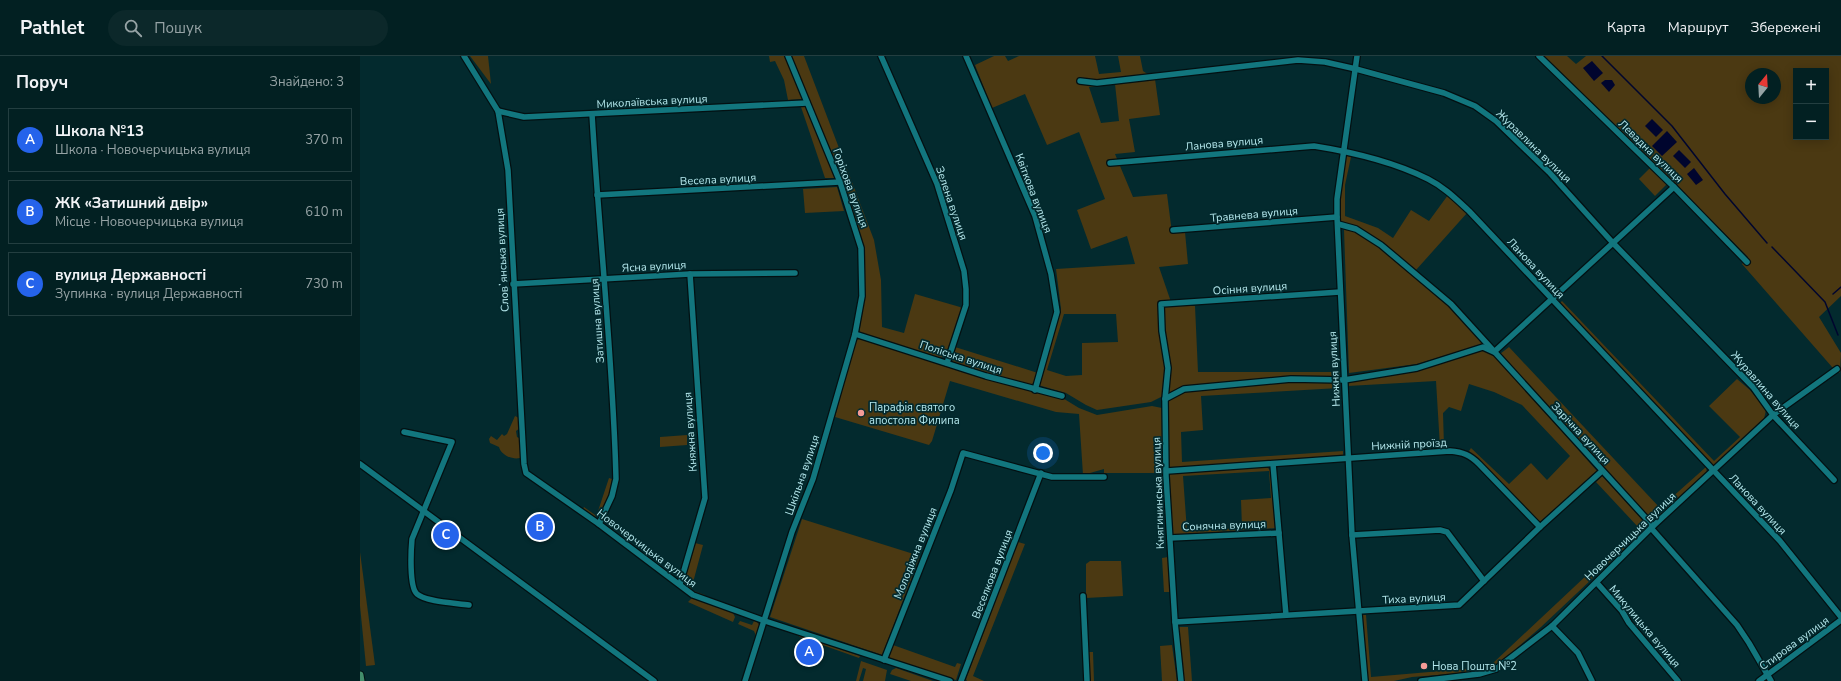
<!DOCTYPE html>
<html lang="uk">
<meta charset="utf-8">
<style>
:root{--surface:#022022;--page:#0c282a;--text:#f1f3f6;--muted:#96a3a5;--line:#233e40;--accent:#2563eb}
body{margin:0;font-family:"Nunito Sans",sans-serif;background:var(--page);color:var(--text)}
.controls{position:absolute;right:12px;top:12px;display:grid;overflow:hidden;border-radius:0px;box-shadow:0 2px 10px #0003}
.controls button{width:36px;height:36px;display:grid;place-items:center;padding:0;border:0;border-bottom:1px solid var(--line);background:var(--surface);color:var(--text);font:20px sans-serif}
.compass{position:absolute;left:1385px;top:12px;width:36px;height:36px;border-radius:50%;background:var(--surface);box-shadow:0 2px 10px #0003;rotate:18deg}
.you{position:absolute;left:683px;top:397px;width:14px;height:14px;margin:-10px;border:3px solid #fff;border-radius:50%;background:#1a73e8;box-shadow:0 0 0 6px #1a73e833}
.badge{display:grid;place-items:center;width:26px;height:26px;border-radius:50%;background:var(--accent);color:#fff;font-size:13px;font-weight:700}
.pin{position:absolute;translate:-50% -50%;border:2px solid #fff;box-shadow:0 1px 4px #0006}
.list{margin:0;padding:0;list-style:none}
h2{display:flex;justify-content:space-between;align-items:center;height:52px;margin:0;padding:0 16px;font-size:17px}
h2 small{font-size:13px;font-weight:400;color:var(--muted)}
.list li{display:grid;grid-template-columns:26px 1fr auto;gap:12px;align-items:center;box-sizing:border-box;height:64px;margin:0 8px 8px;padding:0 8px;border:1px solid var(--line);border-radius:0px}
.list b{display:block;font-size:15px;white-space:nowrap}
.list p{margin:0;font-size:13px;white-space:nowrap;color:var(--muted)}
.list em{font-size:13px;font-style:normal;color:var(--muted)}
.icon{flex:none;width:22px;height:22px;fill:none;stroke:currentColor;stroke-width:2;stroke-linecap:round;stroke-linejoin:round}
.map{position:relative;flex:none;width:1481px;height:625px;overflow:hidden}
header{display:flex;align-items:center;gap:24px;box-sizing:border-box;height:56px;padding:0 20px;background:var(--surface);border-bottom:1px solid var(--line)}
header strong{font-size:19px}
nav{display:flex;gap:22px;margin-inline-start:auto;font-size:14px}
.search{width:280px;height:36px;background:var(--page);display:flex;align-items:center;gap:10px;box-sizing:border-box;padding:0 14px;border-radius:22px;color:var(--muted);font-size:15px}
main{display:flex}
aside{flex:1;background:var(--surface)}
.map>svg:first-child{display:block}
.green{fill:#4b3912;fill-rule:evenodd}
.water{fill:#00052e}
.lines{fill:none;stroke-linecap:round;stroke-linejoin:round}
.stream{stroke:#00052e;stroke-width:1.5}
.minor-casing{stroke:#031012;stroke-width:8}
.major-casing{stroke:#031012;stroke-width:9}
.minor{stroke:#12767e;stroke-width:5.5}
.major{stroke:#428d6b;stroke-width:7}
.poi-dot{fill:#f59b97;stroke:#032a2e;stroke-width:1.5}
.labels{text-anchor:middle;stroke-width:3.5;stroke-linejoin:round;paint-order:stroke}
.street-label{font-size:11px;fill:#b5e8ed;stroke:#032a2e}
.poi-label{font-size:11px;fill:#b5e8ed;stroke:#032a2e;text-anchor:start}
</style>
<header>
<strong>Pathlet</strong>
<div class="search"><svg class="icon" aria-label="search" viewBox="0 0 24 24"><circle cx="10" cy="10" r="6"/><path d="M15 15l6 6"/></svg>Пошук</div>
<nav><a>Карта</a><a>Маршрут</a><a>Збережені</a></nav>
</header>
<main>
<aside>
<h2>Поруч<small>Знайдено: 3</small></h2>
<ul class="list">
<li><span class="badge">A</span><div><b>Школа №13</b><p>Школа · Новочерчицька вулиця</p></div><em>370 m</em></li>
<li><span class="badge">B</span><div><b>ЖК «Затишний двір»</b><p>Місце · Новочерчицька вулиця</p></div><em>610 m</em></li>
<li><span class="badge">C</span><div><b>вулиця Державності</b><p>Зупинка · вулиця Державності</p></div><em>730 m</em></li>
</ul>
</aside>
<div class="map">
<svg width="1481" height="625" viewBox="0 0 1481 625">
<rect width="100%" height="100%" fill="#032a2e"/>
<!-- green -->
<g class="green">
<path d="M110 0H128L131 28Z"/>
<path d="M409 0H425L443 43 428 44 424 24 415 5 410 6Z"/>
<path d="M431 0H444L514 184 521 224 522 271 544 277 555 238 600 251 602 253 588 296 583 301 578 302 499 277 505 241 504 192 483 125Z"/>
<path d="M634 0H645L648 5 659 0H735L739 18 761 16 758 0H780L783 15 795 23 800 59 769 63 775 96 755 98 773 141 807 138 812 177 825 176 828 208 799 211 810 243 811 250H835L838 316H980V322L931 321 823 330 791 346 737 354 726 349 706 337 678 329 701 253 696 213 775 208 767 180 731 193 717 154 745 143 719 76 687 89 665 38 632 52 615 9ZM755 28 759 65 741 67 729 31ZM704 258H756L758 286 722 287V319L706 320 687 314Z"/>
<path d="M1184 0H1207L1216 8 1226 0H1481V240L1459 261 1481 297 1480 317 1472 311 1382 208 1388 201 1316 129ZM1436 15H1466V81H1436ZM1391 18H1415V42H1391Z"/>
<path d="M446 50 475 122H465L441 51Z"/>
<path d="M986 99 991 101 985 129V160L1018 172 1033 182 1051 154 1069 165 1088 139 1107 157 1056 214C1032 195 1010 175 981 165L980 143Z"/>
<path d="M1291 111 1307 128 1295 140 1279 123Z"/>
<path d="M477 131 484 155 445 157 443 133Z"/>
<path d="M984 174 995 175 1020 191 1089 251 1123 288 1057 308 989 317Z"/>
<path d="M1202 245 1354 405 1380 381 1349 350 1377 323 1390 334 1406 354 1404 363 1354 411 1199 248Z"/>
<path d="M499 283H505L701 341 719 352 737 359 792 350 802 352 804 417H744V413L723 419 719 358 696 356 590 325 572 385 569 389 475 361 495 285Z"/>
<path d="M595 291 678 317C675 324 675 329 666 330L594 307 592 304Z"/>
<path d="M1149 291 1300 452 1346 411 1347 417 1294 466 1140 298Z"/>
<path d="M1123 294 1134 299 1237 415 1180 466 1109 395 1111 392 1149 428 1171 407 1187 424 1210 400 1162 349 1134 336 1109 328 1101 355 1089 351 1083 357 1084 390 1080 391 1076 325 988 330 989 326 1058 315Z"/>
<path d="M932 326 979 327V332L841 340 843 374 821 376 822 406 983 395V399L809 413 807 344 824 334Z"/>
<path d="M155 360 159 362 160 372 156 375 157 381 161 383V399L160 402C152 404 141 399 139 391L130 387 129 383 131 380 137 384 142 378 144 380 147 378Z"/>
<path d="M327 379V389L300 391V381Z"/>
<path d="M902 410 908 412 912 416 916 472 813 479 809 417ZM909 415 911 442 881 444 882 472 827 475 823 420Z"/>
<path d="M1242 420 1288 470 1181 571 1135 611 1117 616 1052 621 1034 625H1008L1002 559H1006L1011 621 1116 612 1132 608 1278 471 1236 426Z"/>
<path d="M249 422 252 423 249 439 240 460 234 461 223 453 224 451 235 459 237 458Z"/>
<path d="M442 463 560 500 522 599 410 561Z"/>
<path d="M658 486 665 488 613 620 624 625H607L606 623Z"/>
<path d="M335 487 343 489 331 534 345 539V541L328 534 325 524Z"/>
<path d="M0 496 15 609 6 610 0 550Z"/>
<path d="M808 501 810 536H804L802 502Z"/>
<path d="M730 505H761L763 540 726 542V508Z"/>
<path d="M332 542 373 557 375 561 373 566 328 546Z"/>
<path d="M380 565 392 569 394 565 397 566 400 570 396 580 394 575 378 568Z"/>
<path d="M818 571H828L832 625H824Z"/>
<path d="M436 578 500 600 499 602 440 581Z"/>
<path d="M533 589 595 611 597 607 601 608 596 624 529 602Z"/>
<path d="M812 589 817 625H802L800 590Z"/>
<path d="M729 596H733L734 625H730Z"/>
<path d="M501 605 527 614 525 625H503L506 613 503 612 499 625H496Z"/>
<path d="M536 612 573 625H551L530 618 532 614Z"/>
</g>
<!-- water -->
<g class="water">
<path d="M1232 5 1243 17 1234 25 1223 12Z"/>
<path d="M1245 24H1252L1255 29 1249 36 1241 27Z"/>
<path d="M1292 63 1303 74 1296 81 1285 70Z"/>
<path d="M1307 75 1317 86 1302 100 1292 90Z"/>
<path d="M1319 94 1331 106 1325 112 1313 100Z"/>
<path d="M1334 112 1343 124 1336 129 1327 118Z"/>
</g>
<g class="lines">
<!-- stream -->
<g class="stream">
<path d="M1242 0 1312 70 1365 138 1407 187"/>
<path d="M1412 191 1465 246 1478 279"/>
<path d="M1473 238 1481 231"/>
</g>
<defs>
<g id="minor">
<path d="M104 0 138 55 148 114 164 408 166 417 239 468 333 539 405 565 590 625"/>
<path d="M521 0 577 128 604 215 606 233V249L587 307"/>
<path d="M606 0 675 160 691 218 697 256 675 334"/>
<path d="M997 0 977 143V161L992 479 1005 625"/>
<path d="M1179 0 1314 131 1387 206"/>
<path d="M720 25 737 27 938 4 965 6 996 13 1084 37 1115 50 1136 65 1189 116 1253 187 1393 331 1413 359 1474 424"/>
<path d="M138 55 164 61 447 47"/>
<path d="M232 58C239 179 253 301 256 423L252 440 239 468"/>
<path d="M750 107 954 90C992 96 1034 106 1068 123 1084 131 1096 143 1109 155L1420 485 1481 561"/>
<path d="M237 139 480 126"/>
<path d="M978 168 996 173 1021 189 1091 248 1293 470"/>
<path d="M813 174 977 161"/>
<path d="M153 228 330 218 435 217"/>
<path d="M495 278 626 320 702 340"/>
<path d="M805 343 824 333 931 323 984 324 1057 312 1123 291 1134 296 1314 131"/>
<path d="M44 376 92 386 52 483C51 494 49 531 57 538 66 546 96 547 109 549"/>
<path d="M0 408 294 625"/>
<path d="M913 408 926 559"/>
<path d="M807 415 1090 395C1103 396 1110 399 1119 408L1180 471"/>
<path d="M1291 472 1377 569 1389 587 1411 625"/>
<path d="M992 479 1080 474 1087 476 1124 525"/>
<path d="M810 482 919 477"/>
<path d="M1237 527 1262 555 1269 567 1318 625"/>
<path d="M320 528 345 442 330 218"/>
<path d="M723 540 727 625"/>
<path d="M815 566 1099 549 1180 471 1242 415"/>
<path d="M1192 570 1218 597 1232 625"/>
<path d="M524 604 591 434 603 397 692 421H744"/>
<path d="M385 625 432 476 453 423 495 278 502 240 501 192 480 126 428 0"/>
<path d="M601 625 681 417"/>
<path d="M821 625 815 566 806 420 805 343 808 312 802 275 801 248 980 236"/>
<path d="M1061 625 1119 618 1136 613 1192 570 1291 472 1413 359 1477 313"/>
<path d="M1399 625 1481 564"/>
</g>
<path id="major" d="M0 619 1 625"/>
</defs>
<!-- minor casing -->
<use href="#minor" class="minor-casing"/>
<!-- major casing -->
<use href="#major" class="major-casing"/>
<!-- minor -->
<use href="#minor" class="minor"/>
<!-- major -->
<use href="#major" class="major"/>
</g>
<!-- markers -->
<g class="poi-dot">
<circle cx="501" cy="357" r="4"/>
<circle cx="1064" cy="610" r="4"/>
</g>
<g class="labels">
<!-- street labels -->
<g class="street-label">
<text transform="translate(292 45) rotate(-3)" y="4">Миколаївська вулиця</text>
<text transform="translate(864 87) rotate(-5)" y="4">Ланова вулиця</text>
<text transform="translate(1174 90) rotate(44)" y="4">Журавлина вулиця</text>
<text transform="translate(1291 95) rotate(44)" y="4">Левадна вулиця</text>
<text transform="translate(358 123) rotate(-3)" y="4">Весела вулиця</text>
<text transform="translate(491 132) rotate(70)" y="4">Горіхова вулиця</text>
<text transform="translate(674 137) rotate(69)" y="4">Квіткова вулиця</text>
<text transform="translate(592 147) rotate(71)" y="4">Зелена вулиця</text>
<text transform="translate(894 158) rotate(-5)" y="4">Травнева вулиця</text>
<text transform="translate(142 204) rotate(-93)" y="4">Словʼянська вулиця</text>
<text transform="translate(294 210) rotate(-3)" y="4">Ясна вулиця</text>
<text transform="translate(1176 212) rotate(47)" y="4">Ланова вулиця</text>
<text transform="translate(890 232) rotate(-4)" y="4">Осіння вулиця</text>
<text transform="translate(237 265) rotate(-94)" y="4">Затишна вулиця</text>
<text transform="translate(601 301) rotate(18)" y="4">Поліська вулиця</text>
<text transform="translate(974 313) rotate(-93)" y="4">Нижня вулиця</text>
<text transform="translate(1406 334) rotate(49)" y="4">Журавлина вулиця</text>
<text transform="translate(330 376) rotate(-94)" y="4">Княжна вулиця</text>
<text transform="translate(1221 377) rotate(47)" y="4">Зарічна вулиця</text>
<text transform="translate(1049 388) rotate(-3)" y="4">Нижній проїзд</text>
<text transform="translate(442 419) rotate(-71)" y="4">Шкільна вулиця</text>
<text transform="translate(798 437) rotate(-92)" y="4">Княгининська вулиця</text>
<text transform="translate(1398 448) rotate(47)" y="4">Ланова вулиця</text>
<text transform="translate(864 469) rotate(-2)" y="4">Сонячна вулиця</text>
<text transform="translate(1270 480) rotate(-44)" y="4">Новочерчицька вулиця</text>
<text transform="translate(287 492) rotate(37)" y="4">Новочерчицька вулиця</text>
<text transform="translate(555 497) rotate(-68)" y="4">Молодіжна вулиця</text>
<text transform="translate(632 518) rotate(-69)" y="4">Веселкова вулиця</text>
<text transform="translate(1054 542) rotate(-3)" y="4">Тиха вулиця</text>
<text transform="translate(1285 570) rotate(50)" y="4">Микулицька вулиця</text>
<text transform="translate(1434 587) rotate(-36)" y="4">Стирова вулиця</text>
</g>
<!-- poi labels -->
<g class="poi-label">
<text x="509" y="355">Парафія святого<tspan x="509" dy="13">апостола Филипа</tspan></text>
<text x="1072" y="614">Нова Пошта №2</text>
</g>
</g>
</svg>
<div class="controls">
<button>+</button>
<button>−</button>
</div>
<svg class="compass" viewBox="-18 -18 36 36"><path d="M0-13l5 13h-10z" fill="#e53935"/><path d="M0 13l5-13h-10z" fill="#96a3a5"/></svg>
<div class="you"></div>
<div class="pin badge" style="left:449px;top:596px">A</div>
<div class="pin badge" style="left:180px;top:471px">B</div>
<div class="pin badge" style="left:86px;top:479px">C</div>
</div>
</main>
